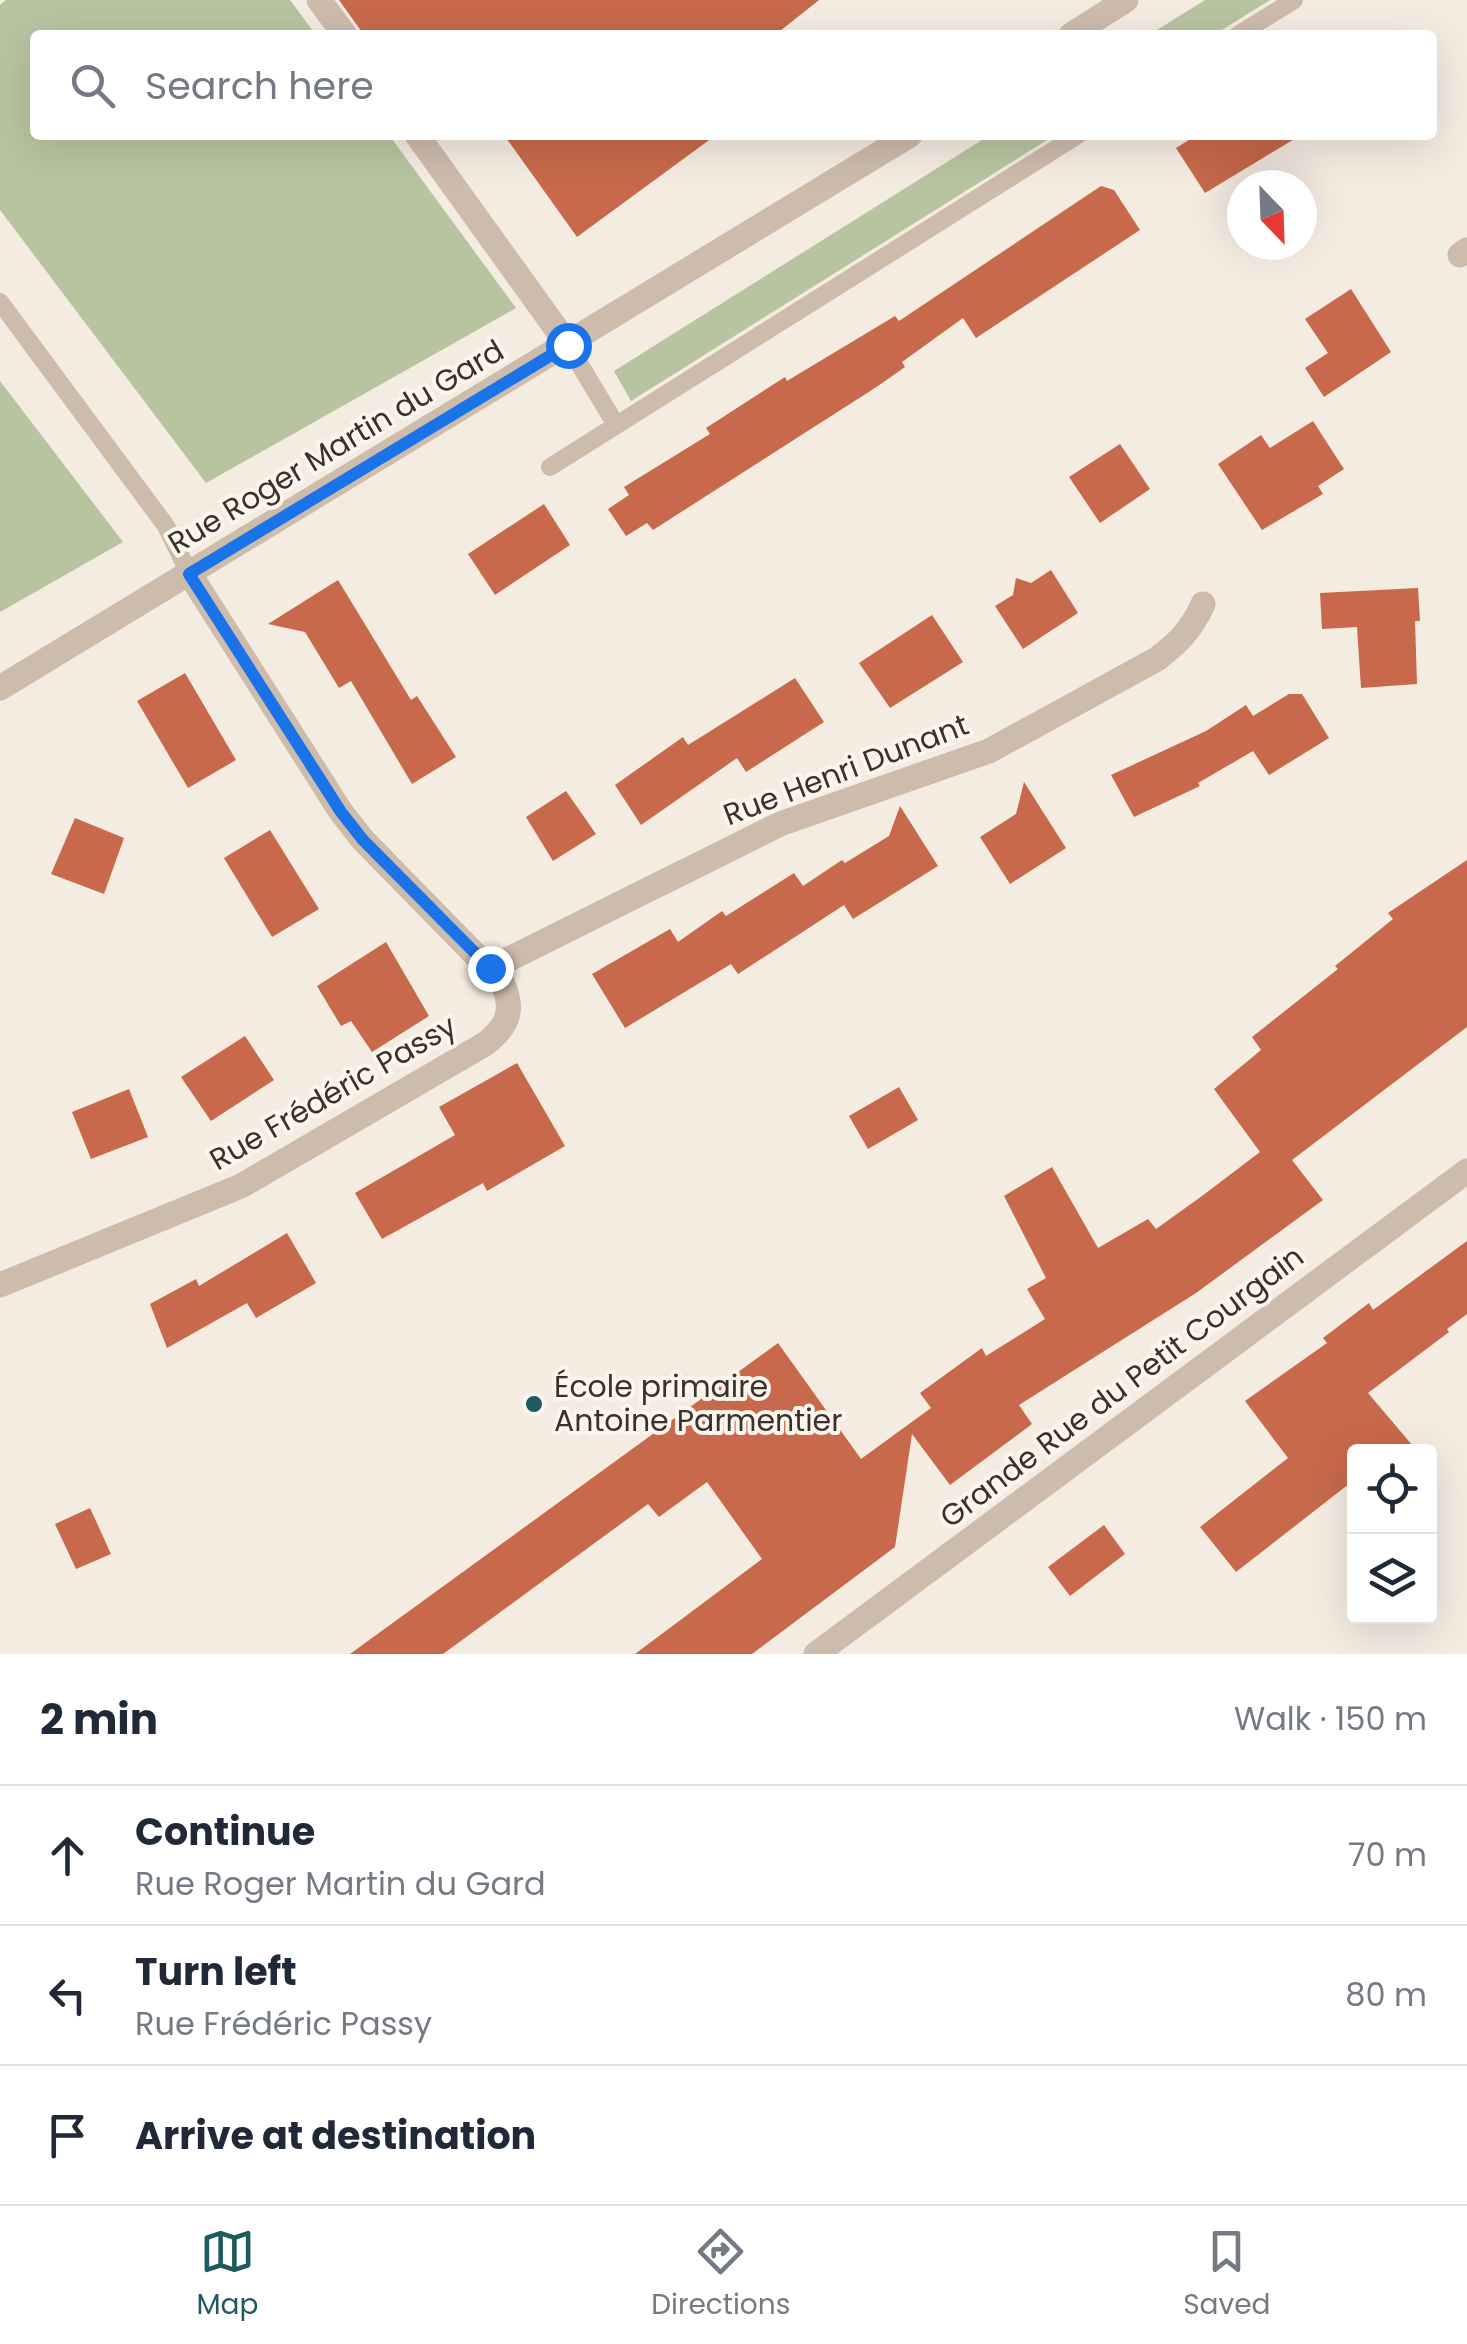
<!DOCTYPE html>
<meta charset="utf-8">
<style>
:root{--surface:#fff;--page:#f2f2f3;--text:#1f2937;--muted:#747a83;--line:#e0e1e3;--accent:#1f5a5e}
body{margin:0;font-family:Poppins,sans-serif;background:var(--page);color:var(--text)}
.controls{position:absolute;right:30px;bottom:30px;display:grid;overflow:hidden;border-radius:10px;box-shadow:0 10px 40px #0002}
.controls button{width:90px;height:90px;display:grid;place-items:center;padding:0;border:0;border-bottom:2px solid var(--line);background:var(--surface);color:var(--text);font:50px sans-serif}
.compass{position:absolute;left:1227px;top:170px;width:90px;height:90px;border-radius:50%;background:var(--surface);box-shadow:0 10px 40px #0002;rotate:157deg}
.stop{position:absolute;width:30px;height:30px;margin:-22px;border:8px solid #1a73e8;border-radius:50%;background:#fff}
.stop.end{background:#1a73e8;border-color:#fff;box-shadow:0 2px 10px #0008}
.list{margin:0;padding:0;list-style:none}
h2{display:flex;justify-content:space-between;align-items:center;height:130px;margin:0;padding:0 40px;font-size:42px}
h2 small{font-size:32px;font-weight:400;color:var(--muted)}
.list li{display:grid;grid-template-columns:65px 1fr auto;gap:30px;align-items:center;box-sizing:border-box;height:140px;padding:0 40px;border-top:2px solid var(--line)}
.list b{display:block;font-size:38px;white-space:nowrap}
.list p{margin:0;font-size:32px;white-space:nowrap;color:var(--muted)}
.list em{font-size:32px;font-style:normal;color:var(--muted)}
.icon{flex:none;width:55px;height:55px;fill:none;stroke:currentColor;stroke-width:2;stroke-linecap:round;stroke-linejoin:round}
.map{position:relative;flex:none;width:1467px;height:1654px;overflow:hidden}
.search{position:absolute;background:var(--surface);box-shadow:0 10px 40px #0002;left:30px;right:30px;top:30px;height:110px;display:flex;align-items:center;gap:25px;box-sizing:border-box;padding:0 35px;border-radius:10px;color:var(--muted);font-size:38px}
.sheet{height:550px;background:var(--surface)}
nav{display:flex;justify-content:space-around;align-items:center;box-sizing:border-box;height:140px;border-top:2px solid var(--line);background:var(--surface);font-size:28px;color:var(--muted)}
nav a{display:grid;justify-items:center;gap:5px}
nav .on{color:var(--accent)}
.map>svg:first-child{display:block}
.green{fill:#b8c4a0}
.building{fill:#c8694b}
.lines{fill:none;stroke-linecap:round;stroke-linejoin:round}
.lane{stroke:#cdbbac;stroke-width:18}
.street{stroke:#cdbbac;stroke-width:25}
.route{stroke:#1a73e8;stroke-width:12}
.poi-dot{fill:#1f5a5e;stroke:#fbf5ee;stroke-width:4}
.labels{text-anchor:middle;stroke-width:8;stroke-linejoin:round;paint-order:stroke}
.street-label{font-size:30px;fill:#3b302b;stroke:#fbf5ee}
.poi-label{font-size:30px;fill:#3b302b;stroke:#fbf5ee;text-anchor:start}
</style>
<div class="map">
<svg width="1467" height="1654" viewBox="0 0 1467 1654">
<rect width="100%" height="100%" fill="#f4ebe1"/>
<!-- green -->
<g class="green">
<path d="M6 0H290L316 35H35V135H389L516 308 206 483 0 210V5Z"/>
<path d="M1205 0H1270L1214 35H1149Z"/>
<path d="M990 135H1055L631 401 614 371Z"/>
<path d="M0 381 123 542 0 612Z"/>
</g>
<!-- building -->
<g class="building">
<path d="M339 0H819L775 35H364Z"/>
<path d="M504 135H716L577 237Z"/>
<path d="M1197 135H1301L1205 193 1176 148Z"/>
<path d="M1101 186 1114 190 1140 230 976 338 963 318 902 362 905 367 878 386 653 530 647 523 626 536 608 509 629 495 624 487 710 434 706 428 785 377 787 381 895 316 899 321Z"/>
<path d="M1351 289 1391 352 1324 397 1305 368 1328 353 1305 319Z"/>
<path d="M1313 421 1344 469 1318 486 1323 494 1262 530 1218 464 1261 435 1270 448Z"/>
<path d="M1120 444 1150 489 1100 523 1069 477Z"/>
<path d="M544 504 570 545 495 595 468 554Z"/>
<path d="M1051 570 1078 613 1023 649 995 606 1013 595 1016 578 1031 583Z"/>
<path d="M338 580 411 700 417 696 456 757 412 784 351 681 339 688 305 632 268 624Z"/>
<path d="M1418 588 1420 621H1415L1417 684 1361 688 1357 627 1322 629 1320 593Z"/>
<path d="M932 615 963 662 890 708 859 663Z"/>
<path d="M185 673 236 760 188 788 137 701Z"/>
<path d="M795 678 824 722 746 772 737 758 641 825 615 785 683 737 688 745Z"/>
<path d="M1289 694H1302L1329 738 1269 775 1253 751 1198 783 1200 786 1134 817 1111 775 1206 731 1246 705 1253 716Z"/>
<path d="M1024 782 1066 848 1010 884 980 837 1016 814Z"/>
<path d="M566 791 596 834 553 861 526 817Z"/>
<path d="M900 806 938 866 853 919 844 905 738 974 731 964 625 1028 592 974 670 929 678 942 722 911 726 916 794 873 803 886 842 860 845 863 889 836Z"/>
<path d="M75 818 124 838 104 894 51 874Z"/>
<path d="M270 830 319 909 272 937 224 858Z"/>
<path d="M1467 860V1027L1292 1160 1323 1200 1196 1293 1019 1405 1032 1424 950 1485 912 1434 895 1547 752 1654H635L762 1559 707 1482 659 1517 648 1504 443 1654H350L778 1343 861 1459 931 1408 920 1393 982 1348 986 1356 1045 1319 1027 1289 1046 1278 1004 1196 1052 1167 1098 1248 1148 1219 1156 1229 1202 1196 1260 1152 1214 1089 1261 1050 1252 1037 1338 969 1335 966 1393 919 1388 913Z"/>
<path d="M386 942 429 1016 372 1052 351 1021 341 1026 317 986Z"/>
<path d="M245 1036 274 1080 211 1121 181 1077Z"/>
<path d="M517 1063 565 1146 487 1191 483 1183 382 1239 355 1193 455 1135 439 1107Z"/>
<path d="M899 1087 918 1120 868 1149 849 1116Z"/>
<path d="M129 1089 148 1137 91 1159 72 1112Z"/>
<path d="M287 1233 316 1283 256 1318 247 1303 167 1348 150 1304 196 1279 199 1286Z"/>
<path d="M1467 1241V1314L1447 1329 1449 1332 1368 1393 1418 1452H1354V1480L1236 1572 1200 1527 1288 1458 1245 1401 1327 1343 1323 1338 1369 1303 1373 1310Z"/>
<path d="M90 1508 111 1554 76 1569 55 1524Z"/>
<path d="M1104 1525 1125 1554 1070 1596 1048 1567Z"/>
</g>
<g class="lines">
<!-- lane -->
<g class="lane">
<path d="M1238 35 1294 0"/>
<path d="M0 302 166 526 189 573"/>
<path d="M568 345 616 425"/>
<path d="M550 467 1078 135"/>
</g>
<!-- street -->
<g class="street">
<path d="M319 0 345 35"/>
<path d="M1071 35 1126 0"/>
<path d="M417 135 568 345"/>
<path d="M1460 255 1467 250"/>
<path d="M0 688 910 135"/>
<path d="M491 968 780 824 989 751 1157 659C1178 643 1192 629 1203 604"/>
<path d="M0 1285 241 1186 485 1044C508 1026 515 1010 502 982L363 840 341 812 189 573"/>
<path d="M816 1654 1467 1171"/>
</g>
</g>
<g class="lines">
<!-- route -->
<path class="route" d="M490 968 363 840 341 812 189 574 568 345"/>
</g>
<!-- markers -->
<circle class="poi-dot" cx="534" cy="1404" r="10"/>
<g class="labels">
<!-- street labels -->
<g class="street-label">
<text transform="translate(336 447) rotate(-31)" y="10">Rue Roger Martin du Gard</text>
<text transform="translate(846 770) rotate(-21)" y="10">Rue Henri Dunant</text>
<text transform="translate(333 1093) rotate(-30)" y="10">Rue Frédéric Passy</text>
<text transform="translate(1122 1387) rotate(-37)" y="10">Grande Rue du Petit Courgain</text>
</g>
<!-- poi labels -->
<g class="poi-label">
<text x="554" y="1397">École primaire<tspan x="554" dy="34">Antoine Parmentier</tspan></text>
</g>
</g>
</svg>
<div class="controls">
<button><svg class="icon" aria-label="locate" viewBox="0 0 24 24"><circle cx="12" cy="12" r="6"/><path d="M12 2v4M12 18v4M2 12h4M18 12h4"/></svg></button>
<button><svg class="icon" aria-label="layers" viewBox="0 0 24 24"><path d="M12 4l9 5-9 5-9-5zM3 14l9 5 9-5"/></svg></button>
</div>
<svg class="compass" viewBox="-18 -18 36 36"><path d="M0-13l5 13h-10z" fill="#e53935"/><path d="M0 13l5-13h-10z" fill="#747a83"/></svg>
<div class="stop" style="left:568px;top:345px"></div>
<div class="stop end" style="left:490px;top:968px"></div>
<div class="search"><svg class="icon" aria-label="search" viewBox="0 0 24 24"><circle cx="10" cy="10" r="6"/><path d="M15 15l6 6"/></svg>Search here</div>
</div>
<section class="sheet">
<h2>2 min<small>Walk · 150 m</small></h2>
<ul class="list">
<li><svg class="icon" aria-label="ahead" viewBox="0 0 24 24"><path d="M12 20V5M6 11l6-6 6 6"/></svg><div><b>Continue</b><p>Rue Roger Martin du Gard</p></div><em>70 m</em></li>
<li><svg class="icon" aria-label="left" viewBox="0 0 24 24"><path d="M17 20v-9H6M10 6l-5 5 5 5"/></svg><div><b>Turn left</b><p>Rue Frédéric Passy</p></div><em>80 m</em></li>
<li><svg class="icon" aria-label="arrive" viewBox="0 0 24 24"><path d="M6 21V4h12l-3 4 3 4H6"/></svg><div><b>Arrive at destination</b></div></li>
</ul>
</section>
<nav>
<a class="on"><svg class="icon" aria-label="map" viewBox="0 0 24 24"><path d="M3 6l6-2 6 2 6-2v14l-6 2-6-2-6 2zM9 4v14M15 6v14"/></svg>Map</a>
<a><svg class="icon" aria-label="directions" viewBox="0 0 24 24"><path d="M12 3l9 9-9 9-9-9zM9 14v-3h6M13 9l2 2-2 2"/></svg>Directions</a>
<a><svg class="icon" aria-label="saved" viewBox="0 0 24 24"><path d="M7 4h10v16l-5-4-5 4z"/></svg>Saved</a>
</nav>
